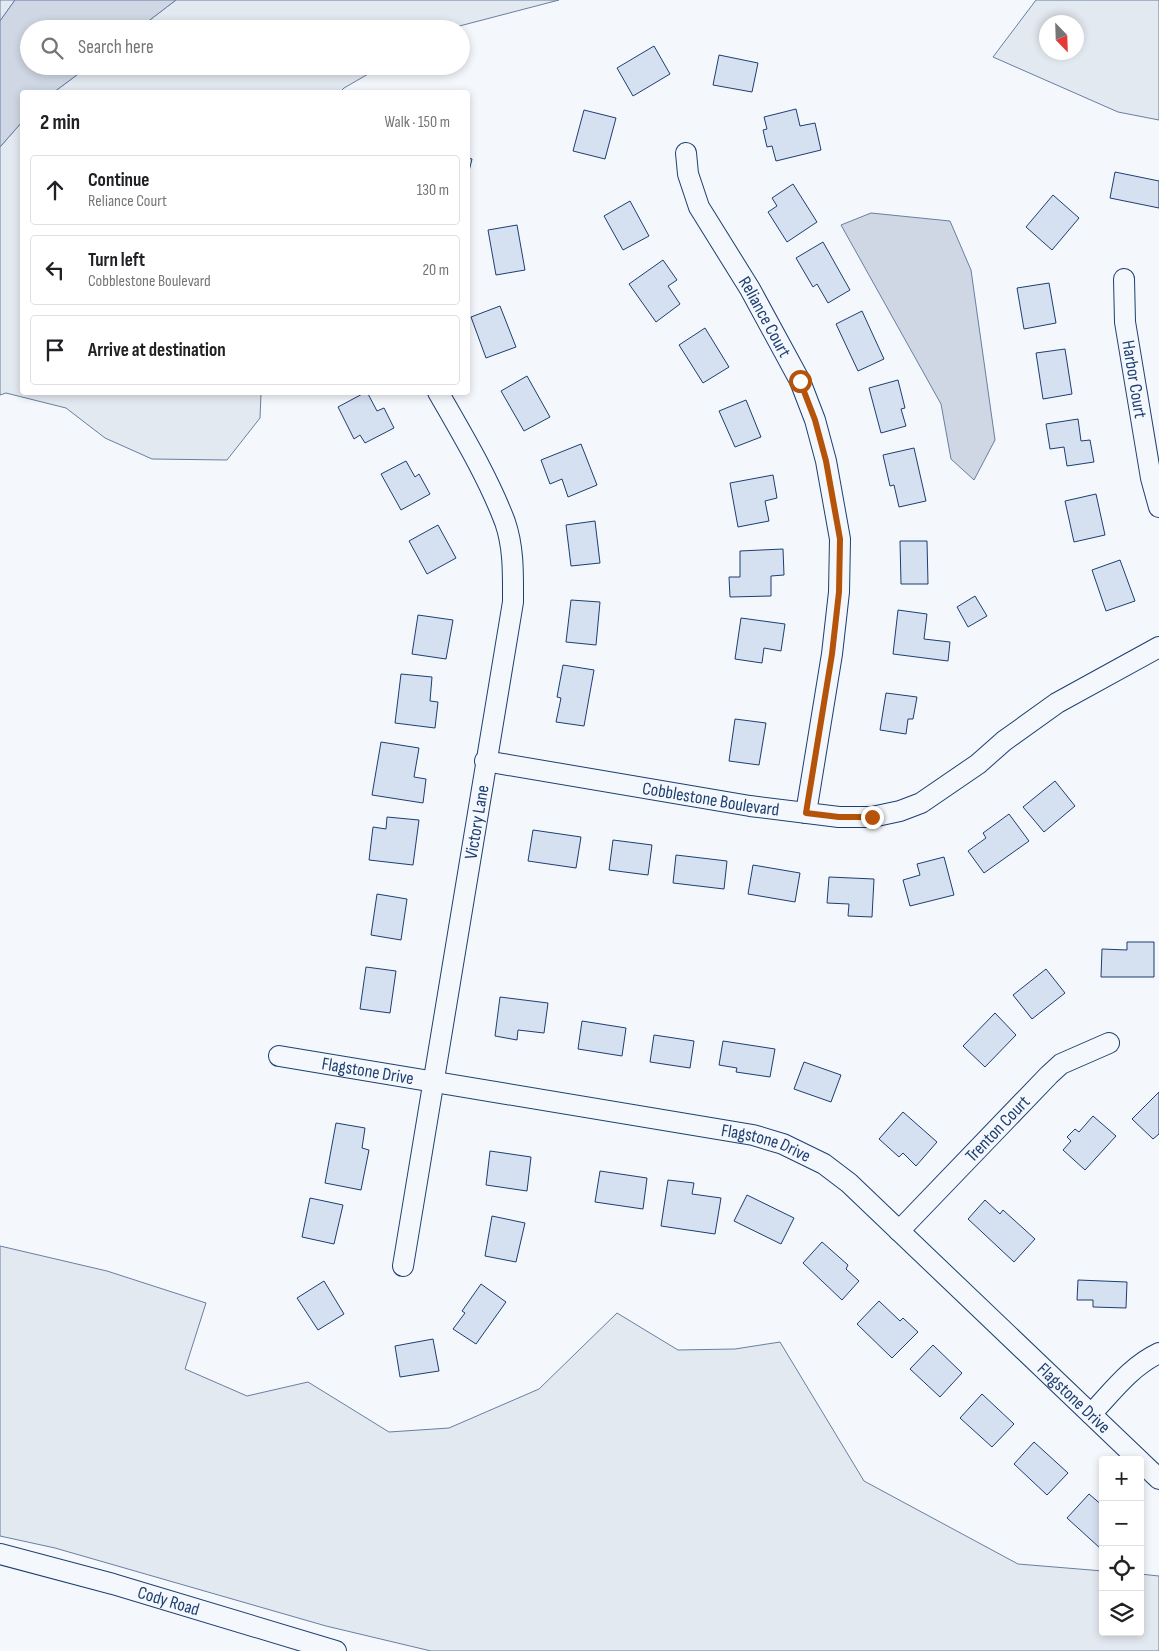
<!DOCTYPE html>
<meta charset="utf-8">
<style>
:root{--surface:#fff;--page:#f2f2f2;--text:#202124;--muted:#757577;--line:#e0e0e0}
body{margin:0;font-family:"Sofia Sans Condensed",sans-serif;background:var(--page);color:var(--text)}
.controls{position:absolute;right:15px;bottom:15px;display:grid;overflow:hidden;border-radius:5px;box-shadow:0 2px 8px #0003}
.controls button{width:45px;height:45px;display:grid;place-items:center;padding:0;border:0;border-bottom:1px solid var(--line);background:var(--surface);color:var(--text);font:25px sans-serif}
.compass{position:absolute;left:1039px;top:15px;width:45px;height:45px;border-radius:50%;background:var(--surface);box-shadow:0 2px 8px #0003;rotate:157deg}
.stop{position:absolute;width:15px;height:15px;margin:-11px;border:4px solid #b45309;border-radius:50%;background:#fff}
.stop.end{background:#b45309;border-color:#fff;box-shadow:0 1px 5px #0008}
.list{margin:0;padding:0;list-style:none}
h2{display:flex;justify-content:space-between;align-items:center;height:65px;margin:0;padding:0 20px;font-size:21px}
h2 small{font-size:16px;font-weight:400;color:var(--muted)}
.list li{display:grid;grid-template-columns:32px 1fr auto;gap:15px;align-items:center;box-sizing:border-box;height:70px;margin:0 10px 10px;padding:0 10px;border:1px solid var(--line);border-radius:5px}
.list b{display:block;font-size:19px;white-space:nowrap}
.list p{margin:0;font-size:16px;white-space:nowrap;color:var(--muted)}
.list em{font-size:16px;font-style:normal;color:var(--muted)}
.icon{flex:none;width:28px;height:28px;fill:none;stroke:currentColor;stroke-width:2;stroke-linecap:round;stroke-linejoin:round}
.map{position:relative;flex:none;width:1159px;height:1651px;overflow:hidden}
.search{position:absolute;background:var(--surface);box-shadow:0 2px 8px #0003;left:20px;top:20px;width:450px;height:55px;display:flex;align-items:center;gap:12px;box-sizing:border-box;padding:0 18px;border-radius:28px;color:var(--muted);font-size:19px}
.panel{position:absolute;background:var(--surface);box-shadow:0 2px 8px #0003;left:20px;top:90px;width:450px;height:305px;border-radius:5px}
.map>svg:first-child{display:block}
.green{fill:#e3e9f0;stroke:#687fa3;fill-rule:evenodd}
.water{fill:#cfd7e4;stroke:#687fa3}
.building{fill:#d5e0f0;stroke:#1d3f73}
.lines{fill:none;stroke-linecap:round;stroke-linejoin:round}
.street-casing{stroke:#1d3f73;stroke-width:22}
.street{stroke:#f4f7fb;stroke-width:20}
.route{stroke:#b45309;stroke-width:6}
.labels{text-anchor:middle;stroke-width:4;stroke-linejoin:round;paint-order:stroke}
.street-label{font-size:18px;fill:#1d3f73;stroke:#f4f7fb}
</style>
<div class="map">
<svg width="1159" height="1651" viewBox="0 0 1159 1651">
<rect width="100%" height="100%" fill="#f4f7fb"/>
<!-- green -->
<g class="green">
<path d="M0 0H15L0 21Z"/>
<path d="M176 0H559L448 29H138Z"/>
<path d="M1036 0H1159V120L1118 112 993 57ZM1046 22H1076V52H1046Z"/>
<path d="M89 66H382L344 88 340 92H54Z"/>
<path d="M22 122V392L261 393 260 418 227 460 152 459 105 438 66 408 6 393 0 395V147Z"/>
<path d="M0 1246 107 1271 206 1303 185 1369 247 1396 308 1382 389 1432 449 1428 539 1389 617 1313 678 1350 735 1349 780 1342 864 1481 1018 1564 1103 1571V1632H1140V1574L1159 1576V1651H431L326 1626 55 1548 0 1536Z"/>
</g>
<!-- water -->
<g class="water">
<path d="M15 0H176L138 29H29V66H89L54 92H22V122L0 147V21Z"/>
<path d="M871 213 950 221 971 270 995 440 974 480 951 459 941 404 841 225Z"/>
</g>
<!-- building -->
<g class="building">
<path d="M654 46 670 74 633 96 617 68Z"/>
<path d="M719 55 758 63 752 92 713 85Z"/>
<path d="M796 109 800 126 815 123 821 150 776 161 772 146 767 147 763 130 767 129 764 117Z"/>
<path d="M584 110 616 118 605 159 573 151Z"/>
<path d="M468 158 472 159 468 175Z"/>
<path d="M1115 172 1159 181V208L1110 198Z"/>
<path d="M793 184 817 222 787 242 768 212 777 206 772 198Z"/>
<path d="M1053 195 1079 218 1052 250 1026 227Z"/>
<path d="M630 201 649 236 623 250 604 216Z"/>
<path d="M517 225 525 270 496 275 488 230Z"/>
<path d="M823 242 850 290 828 303 817 284 813 287 796 258Z"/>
<path d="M663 260 677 280 668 286 680 304 656 322 629 284Z"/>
<path d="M1049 283 1056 323 1024 329 1017 288Z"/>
<path d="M500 306 516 347 486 358 471 317Z"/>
<path d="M862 311 884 359 858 371 836 324Z"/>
<path d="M705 328 729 367 703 383 679 345Z"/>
<path d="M1065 349 1072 394 1043 399 1036 353Z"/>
<path d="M527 376 550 417 524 431 501 391Z"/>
<path d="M898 380 905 408 901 409 906 426 881 433 869 388Z"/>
<path d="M366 392H367L377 411 384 408 394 428 365 443 360 435 354 439 338 407Z"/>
<path d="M746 400 761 437 735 447 719 411Z"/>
<path d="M1078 419 1081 441 1090 440 1094 462 1067 466 1064 447 1050 449 1046 424Z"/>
<path d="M581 444 597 485 568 497 562 479 550 484 541 460Z"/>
<path d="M914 448 926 501 899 507 894 485 890 486 883 455Z"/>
<path d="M406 461 415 477 419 474 430 494 401 510 381 474Z"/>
<path d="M773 475 777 498 765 501 769 521 738 527 730 483Z"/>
<path d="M1096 494 1105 535 1074 542 1065 501Z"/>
<path d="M595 521 600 563 571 566 566 525Z"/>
<path d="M438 525 456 558 427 574 409 541Z"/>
<path d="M900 541H927L928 584H901Z"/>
<path d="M783 549 784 575 771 576V596L730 597 729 577H740V551Z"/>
<path d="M1120 560 1135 601 1106 611 1092 570Z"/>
<path d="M975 596 987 616 968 627 957 607Z"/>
<path d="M571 600 600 602 596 645 566 642Z"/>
<path d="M898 610 927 614 924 639 950 642 948 661 893 654Z"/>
<path d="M418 615 453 620 446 659 412 654Z"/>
<path d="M741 618 785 624 781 651 764 648 762 663 735 659Z"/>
<path d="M563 665 594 670 584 726 556 722 561 698 557 697Z"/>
<path d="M401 674 432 677 430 701 438 702 435 728 395 723Z"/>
<path d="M886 693 917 697 913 719H908L906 734 880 730Z"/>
<path d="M735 719 766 723 759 765 729 761Z"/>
<path d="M381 742 419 748 414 777 426 779 423 803 372 795Z"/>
<path d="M1055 781 1075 806 1044 832 1023 807Z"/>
<path d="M1009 814 1029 841 984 873 968 851 986 838 983 833Z"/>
<path d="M387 817 419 820 413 865 369 860 373 827 386 829Z"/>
<path d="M533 830 581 837 576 868 528 861Z"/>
<path d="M613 840 652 845 648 875 609 870Z"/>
<path d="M676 855 727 861 724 889 673 883Z"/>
<path d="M944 857 954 895 910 906 903 880 920 875 917 864Z"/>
<path d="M753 865 800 873 795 902 748 894Z"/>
<path d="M829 877 874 879 872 917 848 916 849 904 827 903Z"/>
<path d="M377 894 407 899 401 940 371 935Z"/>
<path d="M1127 942H1154V977H1101L1102 949 1127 950Z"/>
<path d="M366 967 396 971 390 1013 360 1009Z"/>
<path d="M1046 969 1065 993 1032 1019 1013 995Z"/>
<path d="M500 997 548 1003 544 1033 518 1030 517 1040 495 1036Z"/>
<path d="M995 1013 1016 1035 985 1067 963 1046Z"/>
<path d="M582 1021 626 1028 622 1056 578 1049Z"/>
<path d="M654 1035 694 1041 690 1068 650 1062Z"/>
<path d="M723 1041 775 1049 770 1077 736 1072 737 1068 719 1065Z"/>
<path d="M804 1062 841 1075 831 1102 794 1089Z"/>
<path d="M1159 1092V1134L1153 1139 1132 1119Z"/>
<path d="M903 1112 937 1142 916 1166 903 1153 899 1157 879 1139Z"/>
<path d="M1093 1116 1116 1136 1085 1170 1063 1150 1071 1141 1067 1137 1075 1129 1079 1132Z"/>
<path d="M336 1123 365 1128 362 1148 369 1150 361 1190 325 1183Z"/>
<path d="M490 1151 531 1157 527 1191 486 1185Z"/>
<path d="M600 1171 647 1178 643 1209 595 1202Z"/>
<path d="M668 1180 694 1183 692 1194 721 1198 715 1234 661 1226Z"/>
<path d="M747 1195 794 1218 781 1244 734 1221Z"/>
<path d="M310 1198 343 1205 334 1244 302 1237Z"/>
<path d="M985 1200 1000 1214 1003 1210 1035 1239 1014 1262 968 1219Z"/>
<path d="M492 1216 525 1223 516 1262 485 1256Z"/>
<path d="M822 1242 848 1265 846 1269 859 1281 842 1300 803 1263Z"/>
<path d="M1078 1280 1127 1282 1126 1308 1093 1307V1300H1077Z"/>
<path d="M324 1281 344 1314 318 1330 297 1298Z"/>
<path d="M481 1284 506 1302 476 1344 453 1329 465 1313 462 1311Z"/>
<path d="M879 1301 900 1321 903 1318 918 1332 892 1358 857 1324Z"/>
<path d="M433 1339 439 1371 400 1377 395 1346Z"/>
<path d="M933 1345 962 1373 940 1397 910 1369Z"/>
<path d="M982 1394 1014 1424 992 1447 960 1418Z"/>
<path d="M1034 1442 1068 1473 1047 1495 1014 1464Z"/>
<path d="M1089 1494 1103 1506V1547L1101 1549 1067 1518Z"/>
</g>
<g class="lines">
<defs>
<g id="street">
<path id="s1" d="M686 153 688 174 699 207 750 289 800 381 815 420 826 461 840 539 839 592 832 654 806 813"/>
<path id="s2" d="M1124 279 1125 322 1151 478 1159 507"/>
<path id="s3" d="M485 761 750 806 839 817H872L900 811 921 803 978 764 1004 741 1057 703 1159 647"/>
<path id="s4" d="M279 1056 753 1135 783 1144 824 1164 849 1183 1139 1460"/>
<path id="s5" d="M899 1231 1049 1075 1061 1064 1109 1043"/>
<path id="s6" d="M403 1266 513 602C513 575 514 548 505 522 488 477 462 434 438 392"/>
<path d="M1091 1414C1112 1392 1131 1366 1159 1353"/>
<path d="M1140 1461 1159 1479"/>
<path id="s7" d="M0 1554 113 1584 336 1651"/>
</g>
</defs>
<!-- street casing -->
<use href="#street" class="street-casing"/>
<!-- street -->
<use href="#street" class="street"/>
</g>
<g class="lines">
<!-- route -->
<path class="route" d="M800 381 815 420 826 461 840 539 839 592 832 654 806 813 839 817H872"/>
</g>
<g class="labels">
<!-- street labels -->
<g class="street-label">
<text dy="6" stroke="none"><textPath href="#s1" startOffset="184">Reliance Court</textPath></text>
<text dy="6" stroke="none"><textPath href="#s2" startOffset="101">Harbor Court</textPath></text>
<text dy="6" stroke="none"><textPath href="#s3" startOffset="229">Cobblestone Boulevard</textPath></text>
<text dy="6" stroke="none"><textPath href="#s6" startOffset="450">Victory Lane</textPath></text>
<text dy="6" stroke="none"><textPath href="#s4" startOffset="90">Flagstone Drive</textPath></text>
<text dy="6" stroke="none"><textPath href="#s5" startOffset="142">Trenton Court</textPath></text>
<text dy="6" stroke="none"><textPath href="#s4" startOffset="495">Flagstone Drive</textPath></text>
<text dy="6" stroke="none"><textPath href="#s4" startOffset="900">Flagstone Drive</textPath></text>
<text dy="6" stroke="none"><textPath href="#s7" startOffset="175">Cody Road</textPath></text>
</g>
</g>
</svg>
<div class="controls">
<button>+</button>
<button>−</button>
<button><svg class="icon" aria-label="locate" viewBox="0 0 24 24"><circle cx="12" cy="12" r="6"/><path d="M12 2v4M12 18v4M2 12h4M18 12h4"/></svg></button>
<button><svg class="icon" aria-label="layers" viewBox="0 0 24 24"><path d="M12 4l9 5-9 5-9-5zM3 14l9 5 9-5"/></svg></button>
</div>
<svg class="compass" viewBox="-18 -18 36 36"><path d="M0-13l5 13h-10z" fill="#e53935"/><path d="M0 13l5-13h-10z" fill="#757577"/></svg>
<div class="stop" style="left:800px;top:381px"></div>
<div class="stop end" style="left:872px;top:817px"></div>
<div class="search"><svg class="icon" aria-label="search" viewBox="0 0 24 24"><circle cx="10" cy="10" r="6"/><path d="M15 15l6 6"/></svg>Search here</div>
<section class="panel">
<h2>2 min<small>Walk · 150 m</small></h2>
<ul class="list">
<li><svg class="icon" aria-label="ahead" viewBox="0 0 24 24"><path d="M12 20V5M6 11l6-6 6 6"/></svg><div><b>Continue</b><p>Reliance Court</p></div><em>130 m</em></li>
<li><svg class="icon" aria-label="left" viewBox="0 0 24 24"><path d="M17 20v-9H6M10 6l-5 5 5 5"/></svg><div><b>Turn left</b><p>Cobblestone Boulevard</p></div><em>20 m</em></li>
<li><svg class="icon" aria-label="arrive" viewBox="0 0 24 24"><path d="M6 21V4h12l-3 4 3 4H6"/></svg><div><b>Arrive at destination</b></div></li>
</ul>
</section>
</div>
